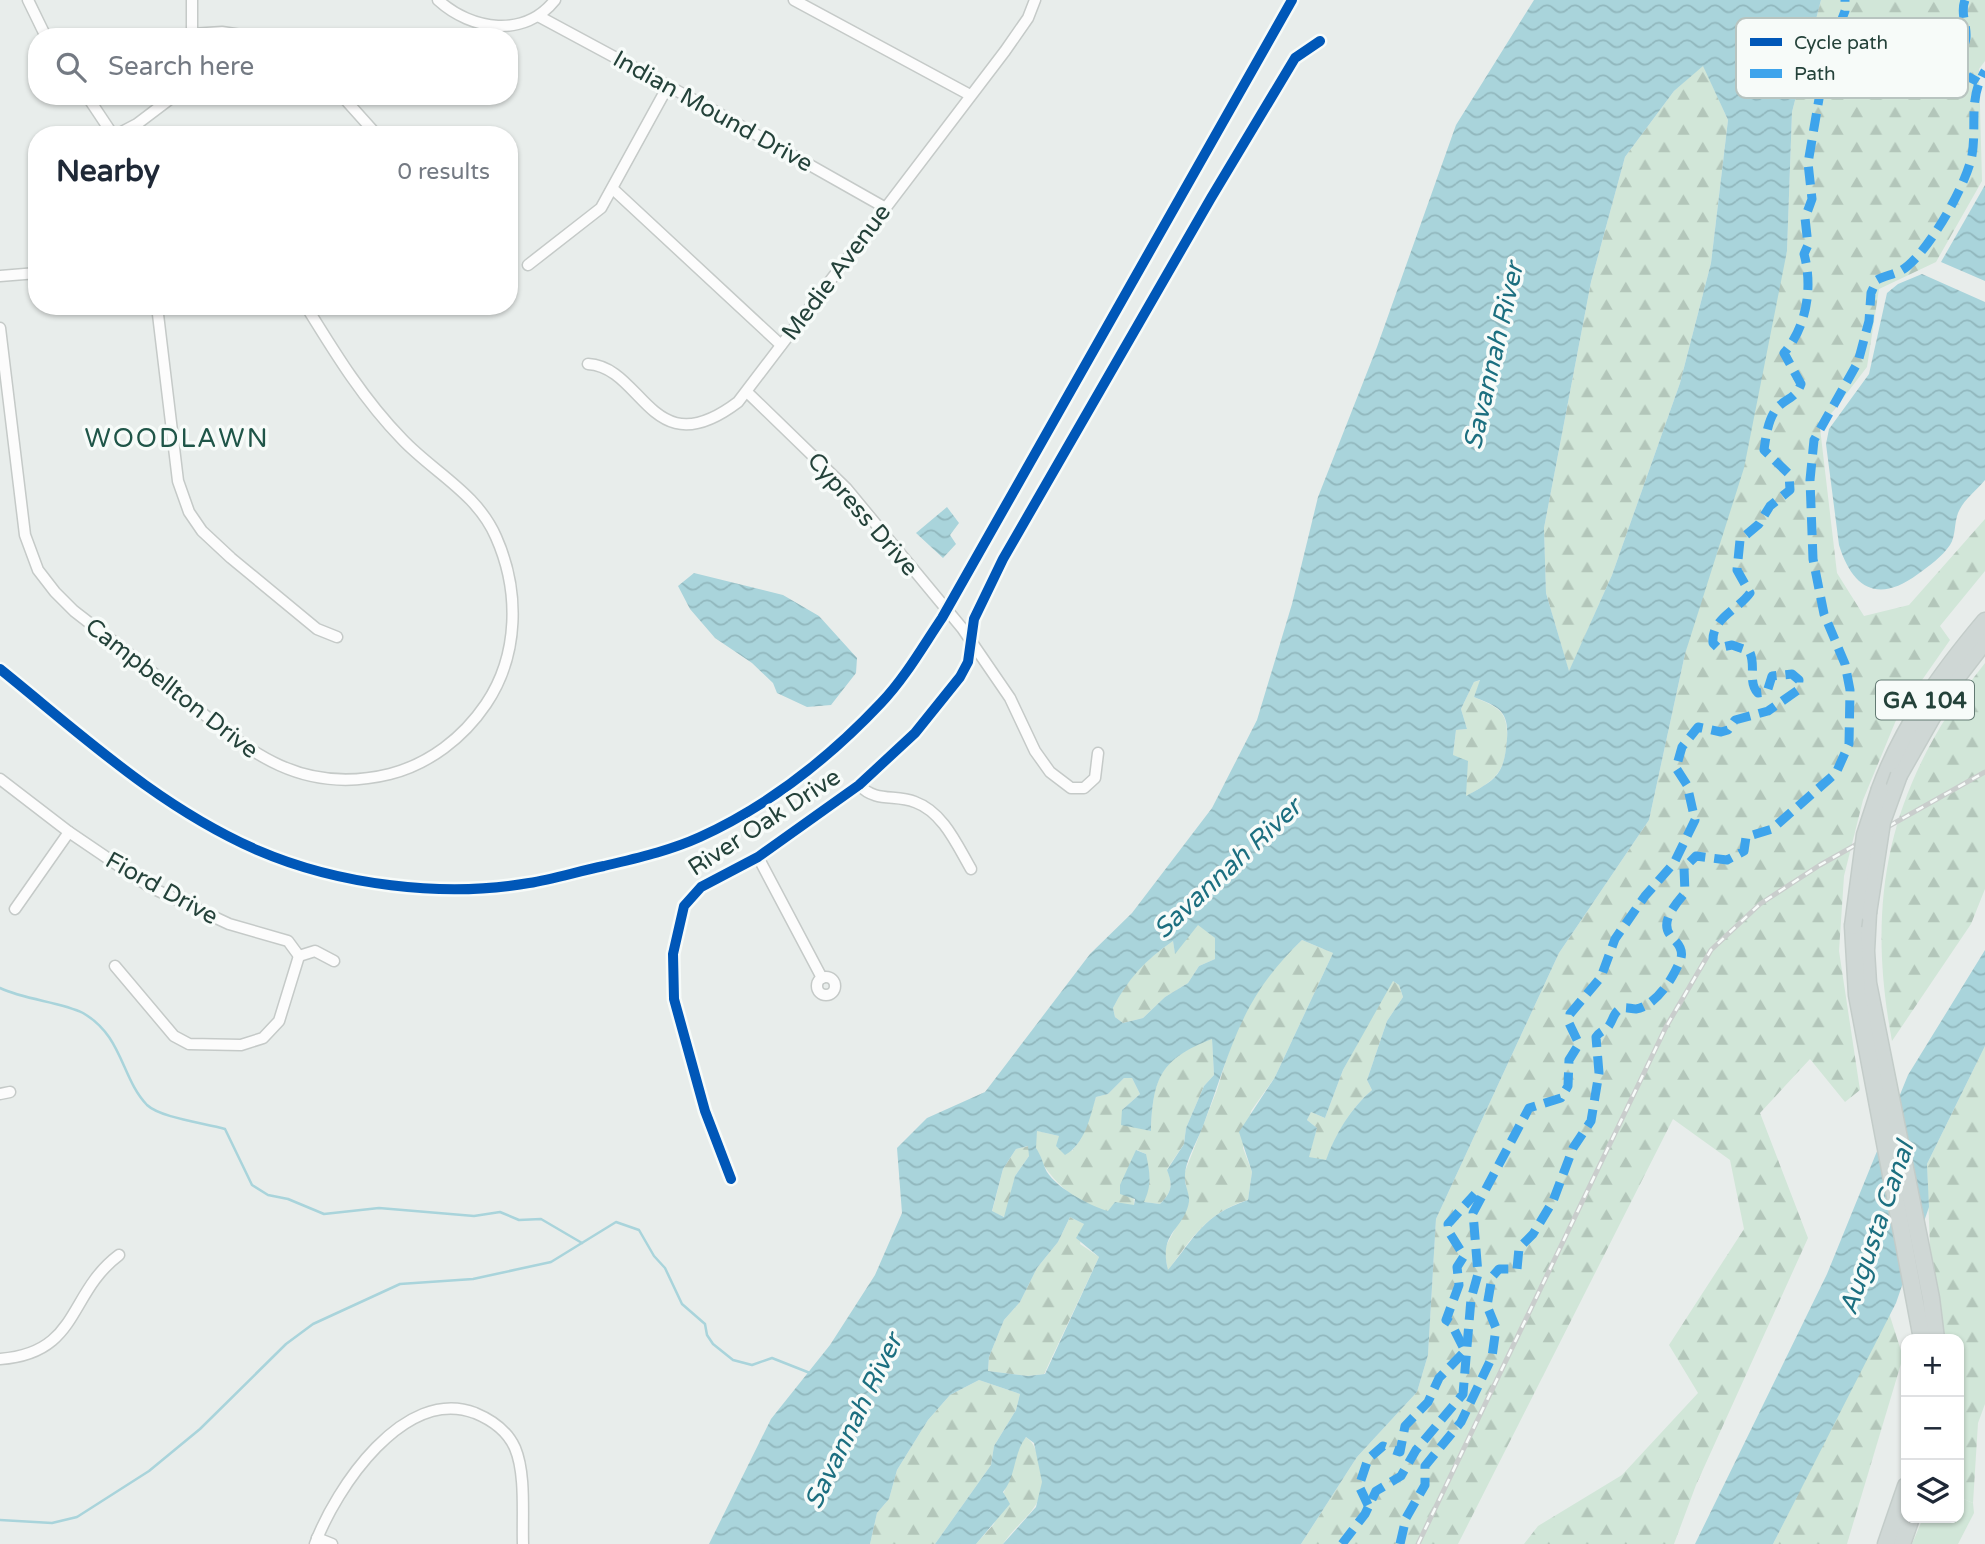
<!DOCTYPE html>
<meta charset="utf-8">
<style>
:root{--surface:#fff;--page:#f6f6f7;--text:#1f2937;--muted:#747a83;--line:#e0e1e3}
body{margin:0;font-family:"Varela Round",sans-serif;background:var(--page);color:var(--text)}
.controls{position:absolute;right:21px;bottom:21px;display:grid;overflow:hidden;border-radius:14px;box-shadow:0 2px 5px #0004}
.controls button{width:63px;height:63px;display:grid;place-items:center;padding:0;border:0;border-bottom:2px solid var(--line);background:var(--surface);color:var(--text);font:35px sans-serif}
.list{margin:0;padding:0;list-style:none}
h2{display:flex;justify-content:space-between;align-items:center;height:91px;margin:0;padding:0 28px;font-size:30px}
h2 small{font-size:23px;font-weight:400;color:var(--muted)}
.icon{flex:none;width:38px;height:38px;fill:none;stroke:currentColor;stroke-width:2;stroke-linecap:round;stroke-linejoin:round}
.map{position:relative;flex:none;width:1985px;height:1544px;overflow:hidden}
.search{position:absolute;background:var(--surface);box-shadow:0 2px 5px #0004;left:28px;top:28px;width:490px;height:77px;display:flex;align-items:center;gap:18px;box-sizing:border-box;padding:0 24px;border-radius:28px;color:var(--muted);font-size:26px}
.panel{position:absolute;background:var(--surface);box-shadow:0 2px 5px #0004;left:28px;top:126px;width:490px;height:189px;border-radius:28px}
.map>svg:first-child{display:block}
.green{fill:#d1e6d8}
.forest{fill:url(#forest-firs)}
.water{fill:url(#water-waves);fill-rule:evenodd}
.lines{fill:none;stroke-linecap:round;stroke-linejoin:round}
.stream{stroke:#a9d4db;stroke-width:2.5}
.street-casing{stroke:#c5cac8;stroke-width:13}
.primary-casing{stroke:#c3ccc9;stroke-width:19}
.street{stroke:#fcfcfc;stroke-width:10}
.primary{stroke:#cfd7d5;stroke-width:16}
.rail-casing{stroke:#c9cdcc;stroke-width:5}
.rail{stroke:#f7fbf9;stroke-width:2.5;stroke-dasharray:8;stroke-linecap:butt}
.primary-bridge-casing{stroke:#c3ccc9;stroke-width:19;stroke-linecap:butt}
.primary-bridge{stroke:#cfd7d5;stroke-width:16}
.quiet{stroke:#3ea4ec;stroke-width:9;stroke-dasharray:18 9;stroke-linecap:butt}
.cycleway-casing{stroke:#f7fbf9;stroke-width:15}
.cycleway{stroke:#0057b8;stroke-width:10}
.labels{text-anchor:middle;stroke-width:7;stroke-linejoin:round;paint-order:stroke}
.shield{fill:#f7fbf9;stroke:#637a73;stroke-width:2}
.shield-label{font-size:23px;font-weight:bold;fill:#24423a}
.street-label{font-size:24px;fill:#24423a;stroke:#f7fbf9}
.water-label{font-size:26px;font-style:italic;fill:#1c6f80;stroke:#f7fbf9}
.neighbourhood-label{font-size:26px;letter-spacing:2px;fill:#1f5548;stroke:#f7fbf9}
.key{fill:#f7fbf9;stroke:#b8c4c0;stroke-width:2}
.key-label{font-size:19px;fill:#24423a}
</style>
<div class="map">
<svg width="1985" height="1544" viewBox="0 0 1985 1544">
<defs>
<pattern id="forest-firs" width="22" height="20" patternUnits="userSpaceOnUse" patternTransform="scale(1.75)"><rect width="22" height="20" fill="#d1e6d8"/><path d="M5 1l3.5 6h-7zM16 11l3.5 6h-7z" fill="#b3c6ba"/></pattern>
<pattern id="water-waves" width="16" height="10" patternUnits="userSpaceOnUse" patternTransform="scale(1.75)"><rect width="16" height="10" fill="#a9d4db"/><path d="M0 5q4-4 8 0t8 0" fill="none" stroke="#91b7bd"/></pattern>
</defs>
<rect width="100%" height="100%" fill="#e8edeb"/>
<!-- green -->
<path class="green" d="M1959 1497 1973 1503 1974 1513 1958 1544H1912L1923 1518H1959Z"/>
<!-- forest -->
<g class="forest">
<path d="M1821 0H1985V61L1979 69 1982 181 1936 262 1879 289 1867 367 1820 428 1837 573 1864 616 1909 605 1985 519V571L1940 626 1950 640 1899 713 1863 800 1844 876 1839 951 1860 1090 1845 1102 1810 1059 1760 1113 1808 1238 1696 1485 1674 1544H1524L1538 1526 1622 1475 1698 1393 1669 1345 1744 1229 1730 1160 1673 1119 1458 1544H1301L1357 1457 1417 1392 1428 1355 1436 1219 1559 953 1649 820 1685 654 1787 251 1792 112Z"/>
<path d="M1703 65 1728 120 1711 263 1680 383 1612 575 1569 672 1546 593 1544 528 1591 282 1625 157 1674 91Z"/>
<path d="M1985 663V889L1971 924 1892 1041C1864 893 1891 781 1985 663Z"/>
<path d="M1481 680 1474 697C1499 708 1508 711 1507 739 1505 774 1495 780 1465 797L1453 755 1456 730 1467 729 1461 709 1474 682Z"/>
<path d="M1198 924 1215 938V959L1199 966 1188 983 1165 997 1143 1018 1123 1023 1115 1017 1113 1008C1127 979 1146 959 1173 941L1175 953Z"/>
<path d="M1302 940 1333 953 1275 1077 1251 1111 1243 1148 1252 1172 1248 1200C1209 1211 1190 1239 1168 1271L1164 1250 1189 1202 1184 1174 1217 1090 1235 1032 1252 999 1281 960Z"/>
<path d="M1392 980 1399 985 1403 997 1387 1021 1367 1080 1372 1090C1351 1108 1335 1134 1326 1161L1308 1157 1317 1128 1307 1120 1311 1112 1325 1118 1343 1070Z"/>
<path d="M1212 1038 1214 1075 1204 1086 1186 1128 1184 1144 1167 1169C1173 1185 1172 1192 1160 1204L1144 1202 1146 1154 1137 1150 1131 1163 1134 1205C1126 1207 1115 1211 1107 1211 1080 1209 1041 1172 1036 1148 1035 1143 1036 1136 1037 1131L1059 1136 1072 1151 1081 1139 1096 1097 1108 1094 1124 1078H1132L1140 1094 1122 1110 1127 1125 1151 1131C1153 1076 1161 1059 1212 1038Z"/>
<path d="M1985 1046V1404L1978 1423 1973 1503 1959 1497V1339H1944L1930 1249 1927 1164Z"/>
<path d="M1029 1146V1156L1015 1176 1005 1217 992 1212 1003 1169 1016 1149Z"/>
<path d="M1070 1217 1084 1224 1080 1244 1099 1257 1044 1374 1028 1376 988 1371 989 1357 1004 1320 1020 1302 1037 1268 1058 1242Z"/>
<path d="M1889 1313 1903 1357 1847 1544H1773Z"/>
<path d="M979 1380 1020 1394 1016 1410 994 1446 991 1465 935 1544H870L877 1513 889 1499 897 1470 928 1420 950 1395Z"/>
<path d="M1026 1437C1035 1444 1036 1451 1039 1461 1051 1508 1024 1513 1003 1544H976L994 1524 1018 1448Z"/>
</g>
<!-- water -->
<g class="water">
<path d="M1534 0H1821L1792 112 1787 251 1744 468 1685 654 1649 820 1559 953 1436 1219 1428 1355 1417 1392 1357 1457 1301 1544H1003L1036 1507 1042 1482 1034 1443 1026 1437C1013 1454 1016 1477 1003 1492L1010 1504 976 1544H935L991 1465 994 1446 1016 1410 1020 1394 979 1380 950 1395 928 1420 897 1470 889 1499 877 1513 870 1544H709L771 1419 830 1345 875 1275 902 1213 897 1148 927 1118 985 1092 1090 954 1132 913 1212 808 1257 720 1292 604 1318 497 1377 347 1456 125ZM1703 66 1728 120 1711 263 1680 383 1612 575 1569 671 1546 593 1544 528 1591 282 1625 157 1674 91ZM1480 680 1474 697C1499 707 1509 711 1507 739 1504 775 1497 779 1466 796L1468 761 1453 755 1456 730 1467 729 1461 709 1474 682ZM1198 925 1215 938V959L1199 966 1188 983 1165 997 1143 1018 1123 1023 1115 1017 1113 1008C1127 980 1146 959 1173 941L1175 954ZM1302 940 1333 953 1275 1077 1239 1132 1252 1172 1248 1200C1203 1215 1196 1236 1168 1270 1158 1232 1184 1230 1189 1202 1190 1194 1184 1184 1185 1176 1185 1161 1198 1140 1203 1126 1232 1049 1239 1000 1302 940ZM1393 981 1399 985 1403 997 1387 1021 1367 1080 1372 1090C1351 1108 1335 1134 1326 1160L1309 1157 1317 1128 1307 1120 1311 1112 1325 1118 1343 1070ZM1212 1039 1214 1075 1204 1086 1186 1128 1184 1144 1167 1170C1173 1185 1172 1192 1160 1204L1144 1202C1152 1185 1150 1173 1146 1154L1136 1150 1120 1185V1194L1135 1199 1134 1205 1115 1202 1108 1211C1090 1206 1052 1186 1045 1168 1042 1160 1041 1156 1036 1148L1037 1131 1059 1136 1056 1146 1065 1155C1085 1144 1090 1117 1096 1097L1108 1094 1124 1078H1132L1140 1094 1122 1110 1121 1125 1151 1131C1153 1077 1161 1059 1212 1039ZM1028 1146 1029 1156 1015 1176 1004 1217 992 1211 1003 1169 1016 1149ZM1070 1217 1084 1224 1076 1238 1099 1257 1045 1374 1028 1376 988 1371 989 1357 1004 1320 1020 1302 1037 1268 1058 1242Z"/>
<path d="M1985 185V281L1941 262Z"/>
<path d="M1922 274 1985 302V480C1975 492 1964 499 1958 513 1954 523 1956 536 1950 545 1942 557 1929 566 1918 574 1879 603 1853 590 1839 545L1826 444 1829 429 1869 374 1887 293 1898 284Z"/>
<path d="M947 507 959 523 950 535 956 544 943 558 916 533Z"/>
<path d="M694 573 783 595 819 616 857 658 856 673 831 705 807 707 777 693 773 683 752 663 715 638 690 609 678 586Z"/>
<path d="M1985 950V1046L1927 1164 1929 1207 1896 1303 1773 1544H1695L1827 1274 1908 1075Z"/>
</g>
<g class="lines">
<!-- stream -->
<g class="stream">
<path d="M0 988C25 1000 62 1002 83 1013 123 1036 121 1078 147 1105 161 1118 205 1123 225 1129L252 1185 268 1195 288 1199 324 1214 379 1208 474 1216 500 1212 519 1220 541 1219 582 1243"/>
<path d="M0 1520 52 1523 77 1517 149 1471 200 1429 286 1344 313 1324 400 1284 473 1279 551 1262 616 1222 639 1230 654 1256 665 1268 682 1304 705 1324 707 1335 713 1344 733 1360 752 1365 772 1358 810 1373"/>
</g>
<defs>
<g id="street">
<path d="M28 0 46 37"/>
<path d="M192 0V37"/>
<path d="M438 0C472 31 525 38 555 0"/>
<path d="M794 0 970 95"/>
<path d="M540 17 709 108 884 207"/>
<path d="M192 34 222 32 254 37"/>
<path d="M87 96 113 135"/>
<path d="M342 96 377 135"/>
<path d="M116 135 137 124 174 96"/>
<path d="M613 189 781 345"/>
<path d="M528 265 601 208 668 86"/>
<path d="M0 276 37 273"/>
<path d="M157 306 178 481 189 512 202 531 231 558 317 629 337 637"/>
<path d="M0 328 25 535 38 570 55 592 74 611C109 638 144 665 178 693 245 748 297 797 390 774 429 764 463 738 486 704 519 655 520 591 496 537 477 493 433 472 402 439 363 399 335 353 306 306"/>
<path d="M588 364C644 367 651 468 738 402L1005 51 1028 18 1035 0"/>
<path d="M748 393 846 488 962 628 1010 698 1035 751 1050 772 1071 788H1084L1095 778 1098 753"/>
<path d="M0 779 69 832 150 887 229 924 288 941 299 956"/>
<path d="M859 785C876 803 895 794 915 802 943 812 957 845 971 869"/>
<path d="M758 857 822 978"/>
<path d="M15 909 69 832"/>
<path d="M299 956 315 951 334 961"/>
<path d="M115 966 174 1036 189 1044 241 1045 263 1038 279 1021 299 956"/>
<circle cx="826" cy="986" r="9"/>
<path d="M0 1094 10 1092"/>
<path d="M731 1179 705 1111 674 999 673 954 684 906 701 887 758 857 859 785 915 733 960 677 968 662 974 619 1003 559 1211 198 1295 58 1320 41"/>
<path d="M0 1359C80 1353 67 1294 119 1255"/>
<path d="M317 1538 332 1544"/>
<path d="M315 1544C336 1488 404 1386 475 1413 492 1420 507 1430 515 1448 526 1474 522 1515 523 1544"/>
</g>
<g id="primary">
<path d="M1899 775 1948 689 1985 641"/>
<path d="M1880 789C1903 726 1942 672 1985 621"/>
<path d="M1868 913 1866 951 1868 983 1931 1298 1936 1339"/>
<path d="M1853 926 1857 995 1922 1339"/>
<path d="M1886 1544 1906 1486"/>
<path d="M1902 1544 1911 1518"/>
</g>
</defs>
<!-- street casing -->
<use href="#street" class="street-casing"/>
<!-- primary casing -->
<use href="#primary" class="primary-casing"/>
<!-- street -->
<use href="#street" class="street"/>
<!-- primary -->
<use href="#primary" class="primary"/>
<defs>
<path id="rail" d="M1418 1544 1666 1027 1711 950 1760 904 1820 865 1985 772"/>
</defs>
<!-- rail casing -->
<use href="#rail" class="rail-casing"/>
<!-- rail -->
<use href="#rail" class="rail"/>
<defs>
<g id="primary-bridge">
<path d="M1868 913 1882 822 1899 775"/>
<path d="M1853 926 1865 835 1880 789"/>
</g>
</defs>
<!-- primary-bridge casing -->
<use href="#primary-bridge" class="primary-bridge-casing"/>
<!-- primary-bridge -->
<use href="#primary-bridge" class="primary-bridge"/>
<!-- quiet -->
<g class="quiet">
<path d="M1965 0C1960 13 1967 24 1966 38 1965 47 1957 54 1959 64 1960 74 1970 77 1978 82"/>
<path d="M1368 1505 1359 1486 1368 1459 1383 1446 1400 1452 1405 1426 1428 1402 1439 1378 1465 1351 1451 1323 1446 1320 1459 1285 1457 1267 1464 1256 1449 1232 1448 1224 1475 1194"/>
<path d="M1342 1544 1365 1514 1376 1491 1401 1476 1416 1450 1463 1394 1471 1299 1478 1274 1473 1213 1529 1108 1561 1098 1568 1086 1569 1060 1579 1044 1569 1023 1570 1014 1601 977 1615 939 1645 896 1674 863 1695 820 1687 785 1676 768 1682 747 1698 727 1721 732 1728 730 1735 720 1768 711 1798 690 1799 680 1792 674 1772 676 1767 692 1758 693C1747 682 1757 664 1749 651L1732 645 1718 648 1713 643C1711 618 1738 610 1750 593L1737 570 1740 540 1759 524 1770 506 1790 490 1789 474 1764 450C1766 436 1768 418 1778 407 1787 398 1796 398 1801 384L1784 353C1807 327 1813 286 1804 254L1808 245 1805 218 1812 199 1808 163 1820 93 1830 73 1832 45 1845 11V0"/>
<path d="M1400 1544 1406 1518 1425 1485V1466L1461 1422 1492 1357 1496 1328 1487 1306 1492 1277 1499 1269H1517L1519 1248 1533 1234 1553 1201 1573 1148 1591 1121 1599 1073 1596 1037C1599 1032 1604 1031 1608 1027 1613 1021 1613 1013 1620 1009 1625 1006 1630 1009 1636 1009 1651 1007 1665 989 1672 977 1675 972 1680 962 1681 958 1687 934 1643 940 1685 893L1684 868 1696 856 1727 860 1744 851 1746 837 1772 829 1836 773 1849 744 1850 690 1845 664 1824 614 1813 559 1810 480 1814 440 1858 362 1869 321 1871 293 1877 280C1884 276 1895 274 1902 270 1927 255 1967 184 1972 155 1977 126 1968 98 1985 71"/>
</g>
<defs>
<g id="cycleway">
<path d="M0 669C83 736 159 807 257 850 338 885 443 898 529 883 554 879 579 871 604 866 637 858 669 851 700 837 768 806 830 757 881 703 905 678 923 646 942 618L1292 0"/>
<path d="M731 1179 705 1111 674 999 673 954 684 906 701 887 758 857 859 785 915 733 960 677 968 662 974 619 1003 559 1211 198 1295 58 1320 41"/>
</g>
</defs>
<!-- cycleway casing -->
<use href="#cycleway" class="cycleway-casing"/>
<!-- cycleway -->
<use href="#cycleway" class="cycleway"/>
</g>
<g class="labels">
<!-- shield labels -->
<rect class="shield" x="1876" y="680.5" width="98" height="39" rx="5"/>
<g class="shield-label">
<text x="1925" y="708">GA 104</text>
</g>
<!-- street labels -->
<g class="street-label">
<text transform="translate(713 111) rotate(29)" y="8">Indian Mound Drive</text>
<text transform="translate(836 272) rotate(-53)" y="8">Medie Avenue</text>
<text transform="translate(863 514) rotate(49)" y="8">Cypress Drive</text>
<text transform="translate(172 688) rotate(38)" y="8">Campbellton Drive</text>
<text transform="translate(764 822) rotate(-33)" y="8">River Oak Drive</text>
<text transform="translate(162 888) rotate(29)" y="8">Fiord Drive</text>
</g>
<!-- water labels -->
<g class="water-label">
<text transform="translate(1493 356) rotate(-77)" y="9">Savannah River</text>
<text transform="translate(1227 868) rotate(-43)" y="9">Savannah River</text>
<text transform="translate(1876 1228) rotate(-71)" y="9">Augusta Canal</text>
<text transform="translate(853 1421) rotate(-64)" y="9">Savannah River</text>
</g>
<!-- neighbourhood labels -->
<g class="neighbourhood-label">
<text x="177" y="447">WOODLAWN</text>
</g>
</g>
<!-- legend -->
<rect x="1736" y="18" width="232" height="80" rx="10" class="key"/>
<rect x="1750" y="38" width="32" height="8" fill="#0057b8"/>
<rect x="1750" y="69" width="32" height="9" fill="#3ea4ec"/>
<g class="key-label">
<text x="1794" y="49">Cycle path</text>
<text x="1794" y="80">Path</text>
</g>
</svg>
<div class="controls">
<button>+</button>
<button>−</button>
<button><svg class="icon" aria-label="layers" viewBox="0 0 24 24"><path d="M12 4l9 5-9 5-9-5zM3 14l9 5 9-5"/></svg></button>
</div>
<div class="search"><svg class="icon" aria-label="search" viewBox="0 0 24 24"><circle cx="10" cy="10" r="6"/><path d="M15 15l6 6"/></svg>Search here</div>
<section class="panel">
<h2>Nearby<small>0 results</small></h2>
<ul class="list">
</ul>
</section>
</div>
